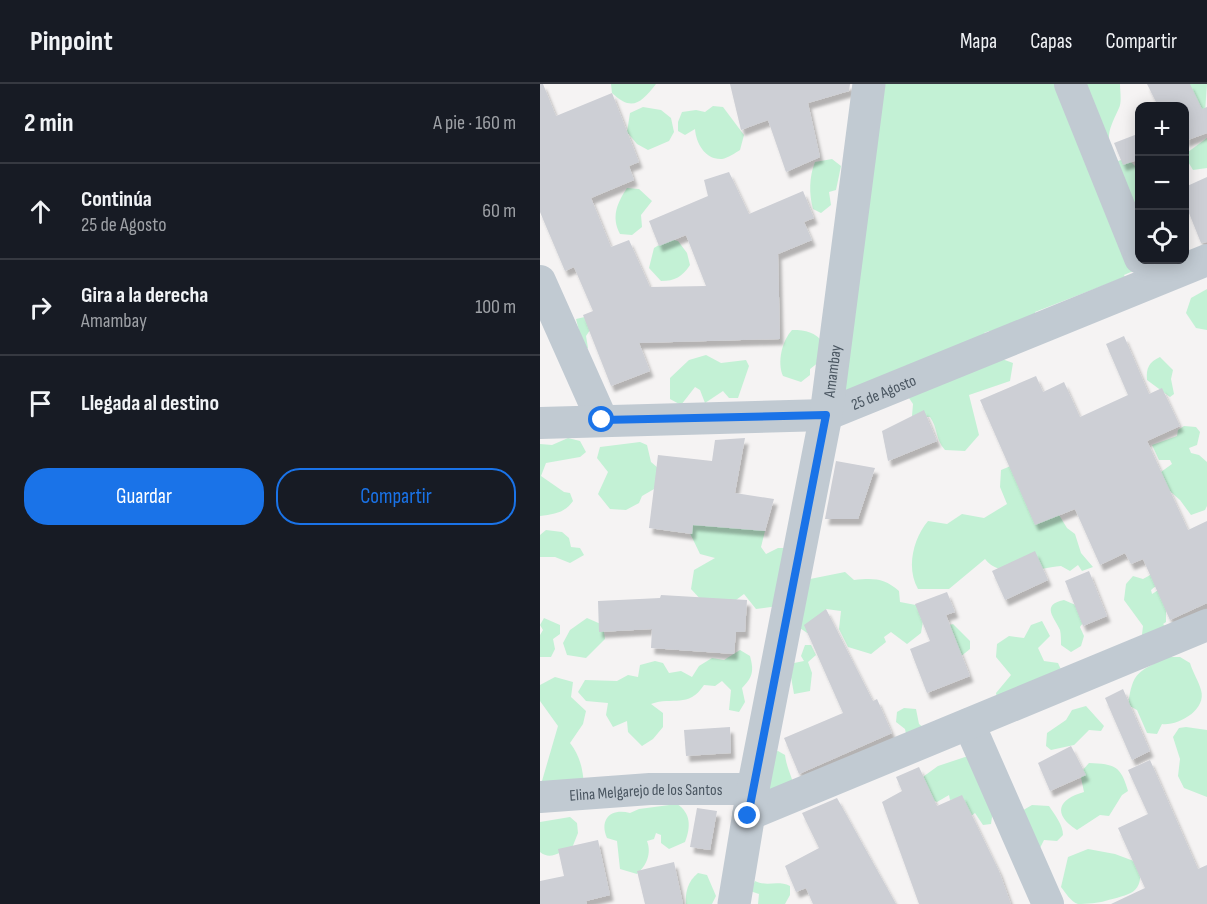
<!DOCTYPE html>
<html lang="es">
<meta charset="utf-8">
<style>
:root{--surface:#171b24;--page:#242831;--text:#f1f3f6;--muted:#9ea1a6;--line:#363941;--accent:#1a73e8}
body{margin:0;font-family:"Sofia Sans Condensed",sans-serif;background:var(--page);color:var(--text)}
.controls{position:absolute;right:18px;top:18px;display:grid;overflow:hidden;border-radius:12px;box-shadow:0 3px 15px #0003}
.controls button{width:54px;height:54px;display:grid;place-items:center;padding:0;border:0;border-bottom:2px solid var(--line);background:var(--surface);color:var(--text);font:30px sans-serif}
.stop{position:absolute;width:18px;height:18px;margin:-14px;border:4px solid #1a73e8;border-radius:50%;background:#fff}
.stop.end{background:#1a73e8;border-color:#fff;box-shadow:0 2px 6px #0008}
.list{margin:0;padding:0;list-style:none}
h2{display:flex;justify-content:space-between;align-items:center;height:78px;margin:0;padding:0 24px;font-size:26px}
h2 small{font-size:20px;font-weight:400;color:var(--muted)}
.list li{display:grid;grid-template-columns:39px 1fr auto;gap:18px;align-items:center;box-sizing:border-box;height:96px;padding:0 24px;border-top:2px solid var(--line)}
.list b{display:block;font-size:22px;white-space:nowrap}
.list p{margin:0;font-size:20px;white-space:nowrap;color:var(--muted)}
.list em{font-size:20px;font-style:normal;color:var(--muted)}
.actions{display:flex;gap:12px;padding:18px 24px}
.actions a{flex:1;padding:14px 0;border:2px solid var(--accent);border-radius:24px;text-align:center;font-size:21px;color:var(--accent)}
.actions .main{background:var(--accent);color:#fff}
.icon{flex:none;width:33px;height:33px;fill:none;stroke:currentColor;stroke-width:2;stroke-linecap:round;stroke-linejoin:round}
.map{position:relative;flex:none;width:667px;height:820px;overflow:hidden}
header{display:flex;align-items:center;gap:36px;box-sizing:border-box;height:84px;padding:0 30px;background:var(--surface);border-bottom:2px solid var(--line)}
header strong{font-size:28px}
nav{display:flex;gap:33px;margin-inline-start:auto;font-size:21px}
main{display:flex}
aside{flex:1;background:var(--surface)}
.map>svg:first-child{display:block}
.green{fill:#c3f1d5}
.building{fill:#cdcfd5;filter:url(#shadow)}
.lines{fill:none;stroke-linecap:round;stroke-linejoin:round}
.minor{stroke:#c1cad2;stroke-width:32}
.tertiary{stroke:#c1cad2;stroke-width:33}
.route{stroke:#1a73e8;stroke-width:8}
.labels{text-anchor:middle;stroke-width:4.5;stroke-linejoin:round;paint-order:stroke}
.street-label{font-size:16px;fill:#4a5661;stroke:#fff}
</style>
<header>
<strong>Pinpoint</strong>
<nav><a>Mapa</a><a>Capas</a><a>Compartir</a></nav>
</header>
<main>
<aside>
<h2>2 min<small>A pie · 160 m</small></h2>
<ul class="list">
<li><svg class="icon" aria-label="ahead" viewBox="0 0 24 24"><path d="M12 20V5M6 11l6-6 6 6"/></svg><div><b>Continúa</b><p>25 de Agosto</p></div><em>60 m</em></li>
<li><svg class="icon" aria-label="right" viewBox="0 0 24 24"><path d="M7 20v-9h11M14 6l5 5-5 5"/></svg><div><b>Gira a la derecha</b><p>Amambay</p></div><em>100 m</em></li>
<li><svg class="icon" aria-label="arrive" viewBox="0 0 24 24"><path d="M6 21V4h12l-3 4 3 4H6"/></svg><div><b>Llegada al destino</b></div></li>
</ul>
<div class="actions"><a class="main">Guardar</a><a>Compartir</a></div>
</aside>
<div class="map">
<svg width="667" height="820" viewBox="0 0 667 820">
<defs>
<filter id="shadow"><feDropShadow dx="3.5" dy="6" stdDeviation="1.5" flood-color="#0004"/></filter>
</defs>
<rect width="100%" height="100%" fill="#f5f3f3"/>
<!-- green -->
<g class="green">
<path d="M71 0H116C101 19 92 28 72 9Z"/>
<path d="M337 0H580C580 7 582 18 579 24 568 48 565 52 575 78L587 74 599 86 598 185 584 191 585 193 495 228 496 236 451 251 449 247 444 249 462 275 473 279 470 297 429 311 439 351 425 367 405 366C395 355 398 344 390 333L372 332 373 320 369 314 304 307Z"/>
<path d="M639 0H667L665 29 646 23 636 15Z"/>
<path d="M173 22 183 23 204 51 200 66C195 69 188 74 182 75 165 76 156 59 155 45L145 51 138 47V38L142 28 156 26 165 28Z"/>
<path d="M103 23 121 26 131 34 134 48 129 57 108 66 97 60 87 48 90 29Z"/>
<path d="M667 54V84L653 86 647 76 648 68Z"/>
<path d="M292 75 301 82 296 106 289 108 291 121 281 129 273 125C269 110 269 93 275 78Z"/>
<path d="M87 104 99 105 112 117 101 131 102 143 92 151 80 150C71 133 77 119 87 104Z"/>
<path d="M129 155 138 157 147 169 150 181C142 193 135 197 121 197L109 184 114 164Z"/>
<path d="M667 205V246L656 244 646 229 651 214Z"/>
<path d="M49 232 54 240 46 252 48 264 44 266 36 235Z"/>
<path d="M252 246C267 246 274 248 284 259L279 278 270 285V291L261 298 243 292C237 278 242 257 252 246Z"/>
<path d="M166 271 181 279 206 276 209 282 198 314H189L183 307 165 319 160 306 155 303 141 321 130 315V294L149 276Z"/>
<path d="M620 273 633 286 631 295 634 310 630 313 607 296C606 284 609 278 620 273Z"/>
<path d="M644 342 656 343 660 348 657 361 649 364 651 369 659 371 667 378V422L665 426 651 431 640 416 614 393 632 380 630 376H619L612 361 637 352 638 346Z"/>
<path d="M28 354 40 357 46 368 40 373 6 379 1 392 24 408 30 409 33 417C25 429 14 430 0 432V360L12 361Z"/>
<path d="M100 358 107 361 111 378 125 390 121 401 102 412 99 419 86 426 70 425 58 410 68 388 57 374 60 363Z"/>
<path d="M478 379 516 426 527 444 535 450 541 469 553 483 542 487 538 481 530 487 521 482C499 484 461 496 445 475L409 505H378C366 484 373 455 388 437L407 440 422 430 444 434 467 420 460 403 461 386Z"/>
<path d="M223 427 225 447 221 463 226 470 238 464H248L238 522 216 525 204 510 188 522 163 518 151 505 154 486 175 474 160 470 147 443 158 432Z"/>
<path d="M6 446 22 448 29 454 31 463 40 464 44 471 30 479 15 473H0V451Z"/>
<path d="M305 488 314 496C334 494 344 494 359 507L360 518 381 522 384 531 381 549 367 560 351 548 344 553 346 558 331 570 308 563 299 545 301 527 286 525 280 538 269 550 255 541 270 495Z"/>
<path d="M612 490 618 500 611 506 612 510 620 505 626 513V538L623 540 627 544 601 559 603 542 584 516 586 500 593 492 603 495Z"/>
<path d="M524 516 540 523 548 531 540 543 544 552 541 562 531 568 521 561C521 556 521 550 520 546 515 534 500 521 524 516Z"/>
<path d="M4 534 20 541V550L13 555 15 565 11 573H0V551L3 546 0 541Z"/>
<path d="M47 534 63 541 65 555 46 574 27 571 23 559 30 546Z"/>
<path d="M502 537 510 552 498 564 504 577 518 579 523 590 458 620 456 609 471 591 456 573 457 560 469 552 484 554 491 541Z"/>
<path d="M413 540 430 557V565L420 573 406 542Z"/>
<path d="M265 561H271L276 571 268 578 272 589 270 607 254 610 251 593 254 579 264 577 261 572Z"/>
<path d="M200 566 210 572C214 587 213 593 202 604L205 618 199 628 189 626 191 606 182 597 175 602 164 601C148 625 133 612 111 620L123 629V643L113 655 102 662 88 648 87 637 73 643 66 631 68 619 46 617 38 608 45 596 77 597 88 591 98 593 100 581 115 577 123 579 129 589 141 587 152 593 159 582 172 574 184 576Z"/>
<path d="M627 573H640L650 579C653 589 659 598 661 606 667 626 638 642 622 640L617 650 607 649 597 626 588 621C593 587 597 589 627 573Z"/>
<path d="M15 593 33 598 31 613 46 627 43 640 30 659C40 672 43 685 44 702L2 697 18 642 0 617V601Z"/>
<path d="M546 622 564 642 561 647 549 646 534 661 511 666 506 662 507 649 526 636 532 626Z"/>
<path d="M364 624 376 625 379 640 384 644 368 659 365 645 356 638 357 628Z"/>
<path d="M646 643 667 646V713L644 704 638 692 640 675 633 653 639 644Z"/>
<path d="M238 667 245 671C247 686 252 691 254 704L248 712 226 704 227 670Z"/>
<path d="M428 672 453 726 451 740 443 741 435 729 428 734 417 715 410 716 409 711 397 718 392 716 380 695 398 682Z"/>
<path d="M549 679C575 680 581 682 588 707L582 711 569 732 560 731 537 746C512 730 518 715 544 708L540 689Z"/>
<path d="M137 720C151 729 151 743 145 758L129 765 121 759V751L116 749 114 755 107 757C112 770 106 782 97 790L80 785 77 757 67 754C59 735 71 724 90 729L99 725Z"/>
<path d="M492 721 509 722C515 731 523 741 523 751L517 757 504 756 500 764 480 728Z"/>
<path d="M30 733 37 739 38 749 32 764C20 767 11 777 0 768V738Z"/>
<path d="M548 765 575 770 599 779C605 811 589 810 565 817 559 819 547 820 538 820 531 818 525 808 521 803L528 773Z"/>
<path d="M158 789 167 791 176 812 172 820H146C145 808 148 797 158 789Z"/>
<path d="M215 797C226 803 238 796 250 802V811L245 820H218L219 810 210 807Z"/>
</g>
<!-- building -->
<g class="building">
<path d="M0 0H3L16 32 72 9 99 78 89 82 94 96 51 114 71 163 89 156 110 203 166 202 146 151 119 162 109 137 168 112 164 96 189 88 209 130 263 107 274 134 264 138 272 156 238 170 240 255 99 259 110 287 71 302 43 231 53 227 34 183 25 187 0 128Z"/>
<path d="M190 0H310L309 7 268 19 280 73 246 88 228 36 201 46Z"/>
<path d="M607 0H650L662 25 667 23V49L645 57V22H618Z"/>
<path d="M600 49V75L583 81 574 59Z"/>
<path d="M667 93V158L661 159 645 119V103Z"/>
<path d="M584 252 609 310 622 304 640 342 607 357 648 446 667 437V519L630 536 603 475 591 480 585 469 560 481 535 425 495 441 440 316 496 292 503 308 524 298 540 333 588 311 566 260Z"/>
<path d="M384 326 397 357 348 377 342 347Z"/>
<path d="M205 354 195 409 234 415 225 447 153 441 152 450 109 444 118 371 172 377 175 356Z"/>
<path d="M296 377 335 384 318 435H285Z"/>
<path d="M495 467 508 496 465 516 452 487Z"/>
<path d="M549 487 567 532 543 542 525 497Z"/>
<path d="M407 508 415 528 406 531 430 592 387 609 370 565 390 557 375 520Z"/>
<path d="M121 511 207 516 205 548H196L194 570 111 564 112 545 59 548 58 517 120 514Z"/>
<path d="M286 525 333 617 337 615 352 649 259 690 244 654 303 629 264 541Z"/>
<path d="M583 605 610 667 592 676 565 614Z"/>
<path d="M190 643 191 669 146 672 144 646Z"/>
<path d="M531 662 546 691 510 707 498 679Z"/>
<path d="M610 676 658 785 667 781V820H571L605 804 578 744 608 730 588 686Z"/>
<path d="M379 683 397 722 422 711 459 787 471 820H379L342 718 362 707 356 693Z"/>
<path d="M297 714 356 820H273L266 804 256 808 245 782 279 764 262 729Z"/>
<path d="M157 724 177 727 170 766 150 763Z"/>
<path d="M58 756 70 811 46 817 47 820H0V797L24 792 18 765Z"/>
<path d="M134 778 143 820H105L97 787Z"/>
</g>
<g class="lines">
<!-- minor -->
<g class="minor">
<path d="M530 0 600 174"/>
<path d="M0 197 62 336"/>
<path id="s1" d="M0 339 286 331 667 176"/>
<path d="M429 640 508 820"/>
<path id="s2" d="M0 713 110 705H213"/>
<path d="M208 731 667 541"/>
</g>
<!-- tertiary -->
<path class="tertiary" id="s3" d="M194 820 213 705 286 331 329 0"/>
</g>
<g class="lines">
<!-- route -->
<path class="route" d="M62 336 286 331 208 732"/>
</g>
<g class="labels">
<!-- street labels -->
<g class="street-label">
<text dy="6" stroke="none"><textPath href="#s3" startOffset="542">Amambay</textPath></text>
<text dy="6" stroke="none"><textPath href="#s1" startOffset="348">25 de Agosto</textPath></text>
<text dy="6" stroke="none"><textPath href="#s2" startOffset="106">Elina Melgarejo de los Santos</textPath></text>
</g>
</g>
</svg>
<div class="controls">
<button>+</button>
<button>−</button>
<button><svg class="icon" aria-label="locate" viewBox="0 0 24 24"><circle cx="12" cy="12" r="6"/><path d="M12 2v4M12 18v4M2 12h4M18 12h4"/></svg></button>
</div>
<div class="stop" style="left:62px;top:336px"></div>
<div class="stop end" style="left:208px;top:732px"></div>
</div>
</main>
